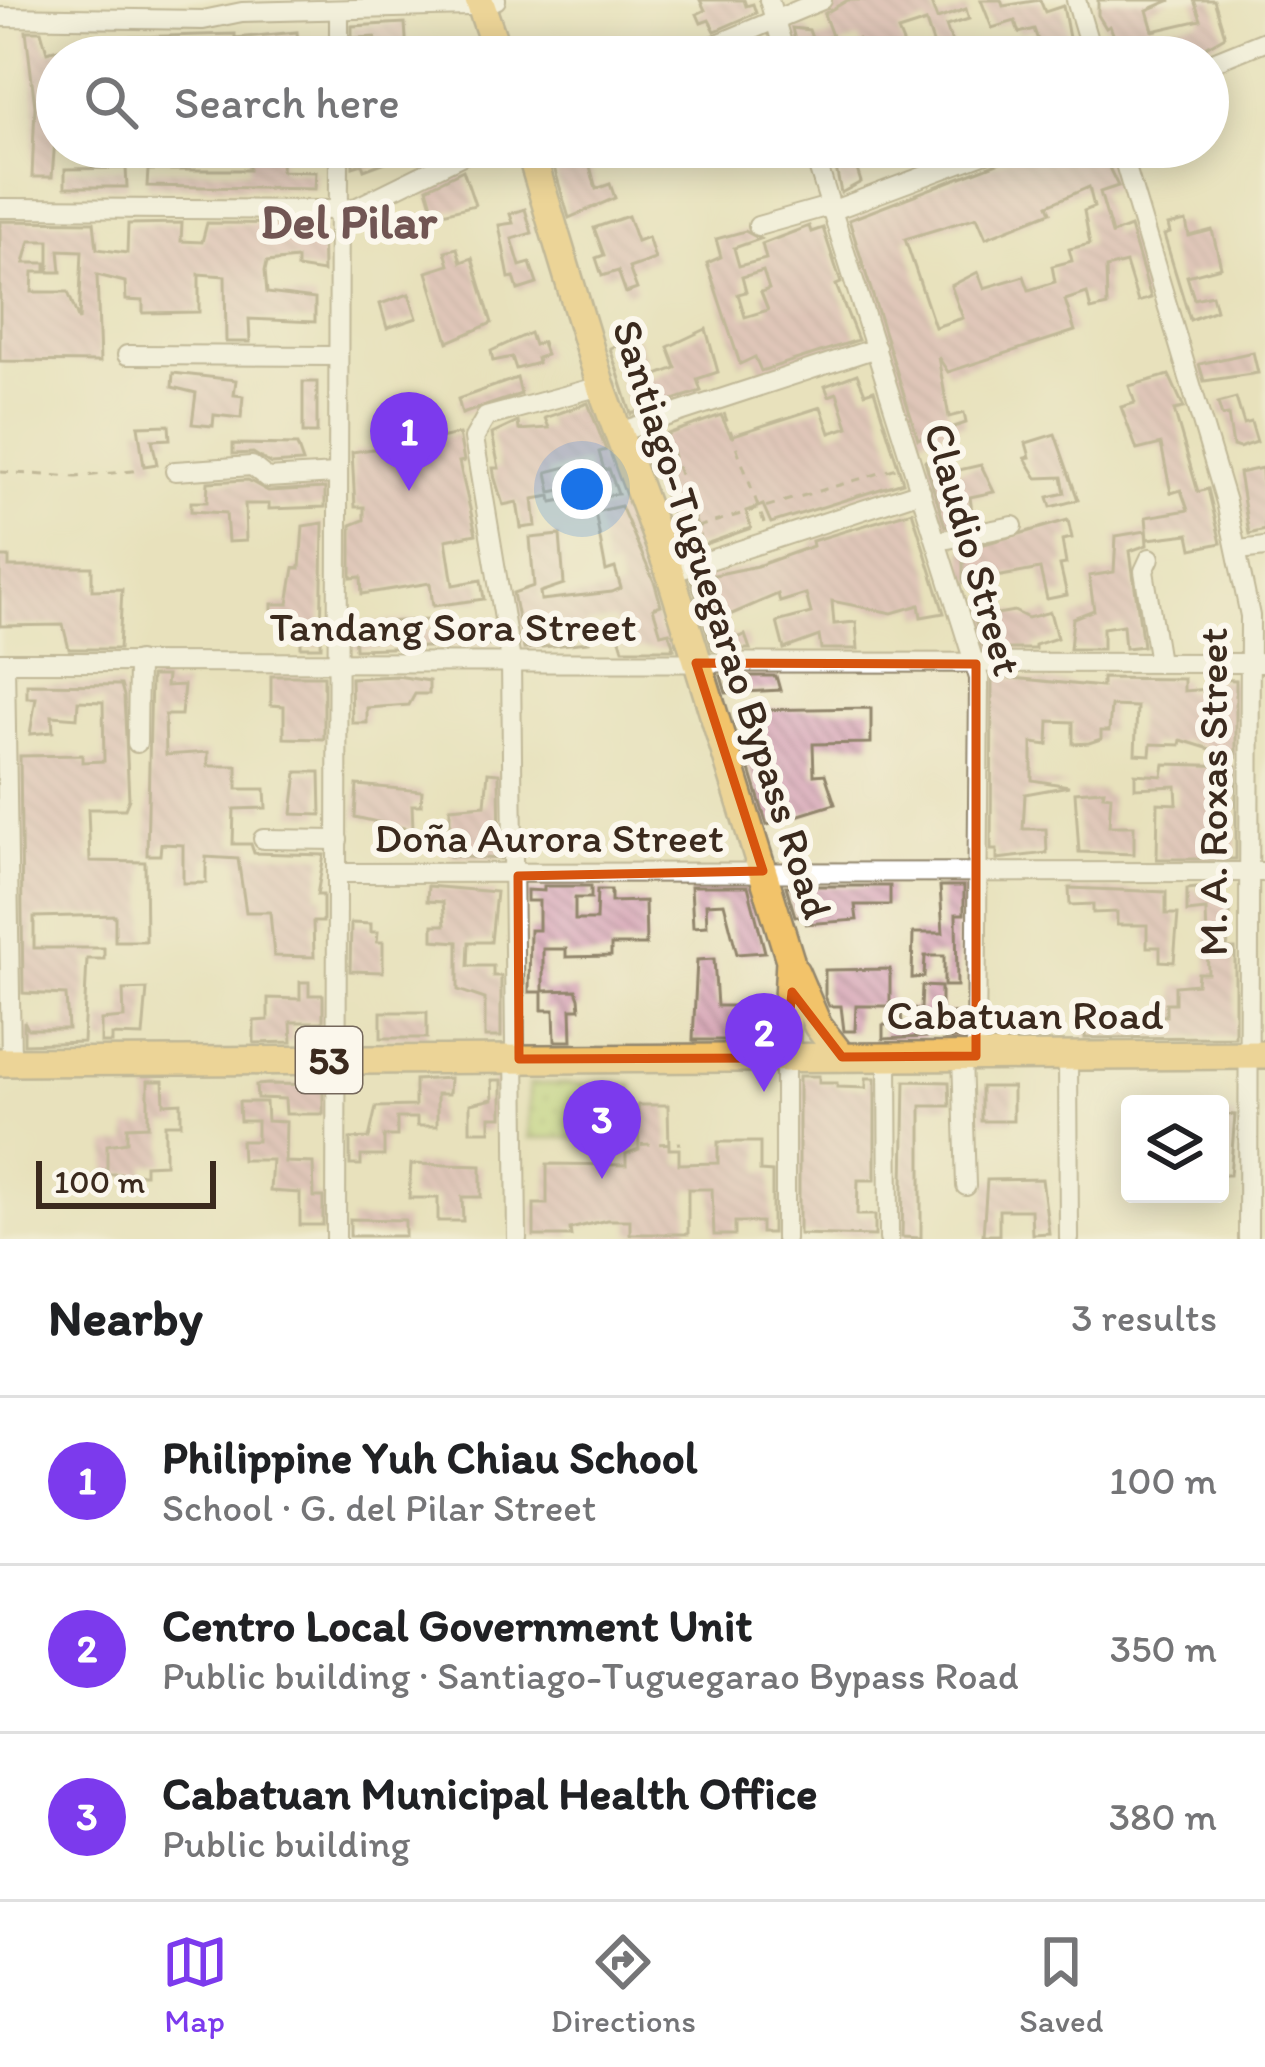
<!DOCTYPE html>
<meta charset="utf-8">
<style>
:root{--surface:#fff;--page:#f6f6f6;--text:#202124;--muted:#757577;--line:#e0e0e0;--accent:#7c3aed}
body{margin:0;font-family:Itim,sans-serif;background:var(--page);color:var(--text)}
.controls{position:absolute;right:36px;bottom:36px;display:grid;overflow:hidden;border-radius:12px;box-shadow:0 6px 30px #0003}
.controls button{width:108px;height:108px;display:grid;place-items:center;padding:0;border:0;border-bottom:3px solid var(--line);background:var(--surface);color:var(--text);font:60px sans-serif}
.scale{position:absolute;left:36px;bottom:30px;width:180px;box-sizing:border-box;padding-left:12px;border:6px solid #3b2a1e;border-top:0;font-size:33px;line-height:42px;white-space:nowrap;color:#3b2a1e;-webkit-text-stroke:9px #fbf7ec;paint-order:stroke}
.you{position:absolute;left:582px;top:489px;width:42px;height:42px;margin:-30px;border:9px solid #fff;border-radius:50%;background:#1a73e8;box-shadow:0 0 0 18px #1a73e833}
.badge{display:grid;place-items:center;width:78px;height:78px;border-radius:50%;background:var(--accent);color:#fff;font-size:39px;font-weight:700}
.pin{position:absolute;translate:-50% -99px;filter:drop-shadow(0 3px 6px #0008)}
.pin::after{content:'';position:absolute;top:63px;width:42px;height:36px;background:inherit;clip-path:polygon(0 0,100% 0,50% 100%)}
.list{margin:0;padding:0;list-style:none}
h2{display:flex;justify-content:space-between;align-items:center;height:156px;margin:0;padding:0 48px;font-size:51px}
h2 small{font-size:39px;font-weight:400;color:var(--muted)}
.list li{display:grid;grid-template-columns:78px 1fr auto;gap:36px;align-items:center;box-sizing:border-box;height:168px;padding:0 48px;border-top:3px solid var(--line)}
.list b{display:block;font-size:45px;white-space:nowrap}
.list p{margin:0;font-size:39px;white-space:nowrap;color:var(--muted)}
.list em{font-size:39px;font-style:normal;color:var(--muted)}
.icon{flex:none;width:66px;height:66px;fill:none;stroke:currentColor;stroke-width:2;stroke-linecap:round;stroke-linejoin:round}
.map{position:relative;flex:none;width:1265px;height:1239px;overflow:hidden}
.search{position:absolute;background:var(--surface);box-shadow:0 6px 30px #0003;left:36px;right:36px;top:36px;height:132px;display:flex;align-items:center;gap:30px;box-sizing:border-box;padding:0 42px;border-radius:66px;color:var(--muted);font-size:45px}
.sheet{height:660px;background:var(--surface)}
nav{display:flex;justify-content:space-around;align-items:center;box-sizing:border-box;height:168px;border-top:3px solid var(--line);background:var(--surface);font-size:33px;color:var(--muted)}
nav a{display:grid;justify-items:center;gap:6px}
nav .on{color:var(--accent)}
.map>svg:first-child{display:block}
.park{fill:url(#park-dots);stroke:#797f4c;stroke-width:3}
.building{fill:url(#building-back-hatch);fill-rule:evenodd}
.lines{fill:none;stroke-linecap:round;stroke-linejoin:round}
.minor-casing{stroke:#92866d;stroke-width:22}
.highway-casing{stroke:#92866d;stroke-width:32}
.path{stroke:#92866d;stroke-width:3;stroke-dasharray:9 9;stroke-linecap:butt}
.minor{stroke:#fff;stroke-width:18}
.highway{stroke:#f2c36a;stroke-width:27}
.marked{fill:none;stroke:#d7540e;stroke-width:9;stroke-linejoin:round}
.labels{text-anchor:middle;stroke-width:12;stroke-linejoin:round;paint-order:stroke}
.shield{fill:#fbf7ec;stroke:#75685c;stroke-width:3}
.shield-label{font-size:39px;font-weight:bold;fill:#3b2a1e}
.street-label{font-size:42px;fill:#3b2a1e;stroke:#fbf7ec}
.quarter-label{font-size:48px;font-weight:bold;fill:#715553;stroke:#fbf7ec}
</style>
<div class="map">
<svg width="1265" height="1239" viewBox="0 0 1265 1239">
<defs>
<pattern id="park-dots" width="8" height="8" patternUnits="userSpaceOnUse" patternTransform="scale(3)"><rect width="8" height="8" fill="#b7d47a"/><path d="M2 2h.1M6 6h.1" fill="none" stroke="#9eb669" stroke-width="1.8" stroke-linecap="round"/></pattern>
<pattern id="building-back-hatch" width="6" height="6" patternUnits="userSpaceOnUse" patternTransform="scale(3)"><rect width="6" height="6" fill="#d6a4b5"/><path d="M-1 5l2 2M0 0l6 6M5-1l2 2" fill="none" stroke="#af8693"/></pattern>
</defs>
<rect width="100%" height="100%" fill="#fbf7ec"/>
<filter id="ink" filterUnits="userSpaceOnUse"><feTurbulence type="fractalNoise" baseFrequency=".00833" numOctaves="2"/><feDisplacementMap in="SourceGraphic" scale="24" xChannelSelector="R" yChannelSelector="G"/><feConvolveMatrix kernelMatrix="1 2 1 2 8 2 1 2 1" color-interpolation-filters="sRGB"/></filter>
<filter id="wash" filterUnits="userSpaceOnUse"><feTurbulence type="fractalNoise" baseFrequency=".004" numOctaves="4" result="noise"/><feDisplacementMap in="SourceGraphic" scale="48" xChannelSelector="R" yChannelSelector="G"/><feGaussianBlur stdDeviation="2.7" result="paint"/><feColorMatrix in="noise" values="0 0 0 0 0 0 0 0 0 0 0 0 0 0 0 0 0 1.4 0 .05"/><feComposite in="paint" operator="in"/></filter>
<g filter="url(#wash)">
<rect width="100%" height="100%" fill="#e8e1bc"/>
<!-- park -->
<rect class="park" x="529" y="1084" width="104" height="54"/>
<g id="blocks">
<!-- building -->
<g class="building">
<path d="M700 0H744L746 6 753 4 756 13 715 31 709 20 701 23 697 14 705 10Z"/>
<path d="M848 0H930L937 19 966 9 969 19 946 26 957 57 937 55 926 22 898 31 908 55 902 57H867L858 39 828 51 830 57H799L792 28 809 30 813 41 832 36 824 14Z"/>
<path d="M981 0H1001L1003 6 1040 0 1045 12 1063 6 1069 38 1062 40 1068 57H1044L1034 29 1019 33 1015 21 992 28Z"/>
<path d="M1098 0H1171L1147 10 1153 31 1201 20 1194 0H1214L1225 36 1188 57H1122L1110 26 1106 28 1098 15Z"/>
<path d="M405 23 407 54 377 57 375 37 352 38V26Z"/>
<path d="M26 31H41L47 52 98 38 235 34V38L297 32 299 52 57 57V79L44 78 46 113 57 114 52 177H32L35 106Z"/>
<path d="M249 147 282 149 281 171 316 172 315 189 147 186 148 170H249Z"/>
<path d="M352 147H421V149L364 170 362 164 353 167Z"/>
<path d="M548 147H585L596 189 610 184 615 198 569 218Z"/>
<path d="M832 147 852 154 861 182 841 193Z"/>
<path d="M1039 147H1099L1118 186 1100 192 1112 234 1130 227 1151 298 1138 302 1126 263 1106 268 1107 306 1091 310 1087 293 1065 300 1075 331 948 372 938 357 949 417 964 413 966 423 918 439 849 220ZM1089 187 1094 207 1084 211 1090 244 1069 249 1072 261 1052 266 1055 282 1029 290 1024 276 984 288 978 272 951 286 963 318 935 327 905 239 977 217 986 238 1051 212 1048 205Z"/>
<path d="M126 168 127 187H65V169Z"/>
<path d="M463 170 475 205 435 215 427 188Z"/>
<path d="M525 209 532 233 512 239 520 266 530 263 537 284 518 290 514 277 509 278 499 225 513 223 510 214Z"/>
<path d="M628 216 637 241 648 237 655 259 629 268 637 289 626 293 618 271 602 276 596 258 604 255 594 228Z"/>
<path d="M0 221 94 222 97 249 127 253 128 224 182 223 181 241 202 242 207 223 322 224 323 272 297 268V259L267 262 265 271 267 293 315 299V322L249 319 250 342H226L225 276 199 274V312L143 313V301L126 300 125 282 97 275 100 362 0 361ZM30 241H49V272H61L59 250 82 251 79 321 68 292H32L33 272H46V263H24Z"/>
<path d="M1186 221 1189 236 1212 230 1221 267 1187 276 1194 299 1212 295 1216 310 1190 320 1164 235 1170 233 1168 225Z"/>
<path d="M809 226 811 232 823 228 841 283 836 285 858 340 761 371 755 357 740 364 707 263 721 257 716 239 745 231 760 239 734 248 739 266 766 259 762 244ZM763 271 769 289 761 292 768 310 745 317 738 294 746 292 742 277Z"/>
<path d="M457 248 461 262 472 258 492 323 448 342 427 272 449 265 445 251Z"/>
<path d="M409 294 417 318 387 328 380 304Z"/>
<path d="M706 329 718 372 697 379 701 391 631 414 610 348 637 337 645 359 634 362 639 382 676 368 668 347Z"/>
<path d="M530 333 534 345 542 342 546 355 537 358 538 363 516 369 512 357 493 361 491 351Z"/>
<path d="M1253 352 1258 373 1204 381 1199 364Z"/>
<path d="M173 373 236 380 234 395 243 396 241 418 214 415 213 426 192 424 196 393 172 387Z"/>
<path d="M857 374 865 393 874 390 903 482 771 523 763 505 746 511 751 528 683 552 648 441 721 415 731 436 821 407 830 433 848 427 837 393 829 396 825 386Z"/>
<path d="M1169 375 1184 408 1174 410 1198 492 1208 489 1221 543 1192 549 1189 534 1148 539 1146 517 1188 510 1181 490 1171 493 1161 444 1137 450 1121 407 1135 403 1129 386Z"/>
<path d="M517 378 521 394 462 414 458 399Z"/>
<rect x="303" y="382" width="14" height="51"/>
<path d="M1236 398 1244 424 1251 422 1257 442 1239 448 1233 446 1228 415 1222 416 1218 403Z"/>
<path d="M588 403 606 450 599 452 604 470 609 469 618 494 591 497 586 462 547 472 551 492 561 490 563 500 552 502 551 496 533 499 536 526 521 528 517 502 503 505 495 479 493 468H499L492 434 518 422 519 430 549 428 545 418Z"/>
<path d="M427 408 434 439 459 434 464 461 459 462 476 534 446 540 453 585 481 580 484 599 433 606 430 583 362 594 361 577 351 578V525L364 520V507H355L352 452 415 443 407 413Z"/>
<path d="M169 425 170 439 152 440 157 464 144 466 138 426Z"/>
<path d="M1055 434 1078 500 1051 507 1048 497 1065 493 1062 477 1037 478 1025 458 1030 457 1026 443Z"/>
<path d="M233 444 297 445 303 462 271 464 253 453 233 454Z"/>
<path d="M949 453 955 471 981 465 994 492 970 497 973 520 945 526 925 461Z"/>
<path d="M1262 468 1265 530 1249 534 1239 473Z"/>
<path d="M248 480 268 491 325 488V507L269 509V504H245L246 541 228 542 226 513 191 511V502H207L208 482Z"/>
<path d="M621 506 655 584 661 605 653 608 661 634 669 632 674 649H623L614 620 586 624 589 642 524 649 513 593 534 586 530 538 560 535 564 584 540 592 541 600 612 592 621 588 615 568 606 571 595 512Z"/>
<path d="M912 511 944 613 921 617 919 605 892 613 832 601 834 624 856 622 858 649H821L819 636 784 649 777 622 811 613 806 594 780 602 778 594 725 617 728 632 736 638 745 635 750 649H712L691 580 757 566 813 546 812 541Z"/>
<path d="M1068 520 1072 538 1062 540 1066 564 1060 565 1067 595 1047 599 1040 569 963 583V550Z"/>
<path d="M323 523 321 647H301V622L272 621V604H288L294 568H300L303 526Z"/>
<path d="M1146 531 1147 545 1130 551 1143 646 1125 648 1123 625 1103 628V649H1070L1073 618 1094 610 1089 576 1114 572 1116 536Z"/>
<path d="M0 557H9V567H92V590L122 589 119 649H69L63 625 0 626Z"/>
<path d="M1014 611 1028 618 1050 612 1057 638 1035 645V649H984L974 618Z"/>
<path d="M428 620V630L489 623 495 645 355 649 354 623Z"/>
<path d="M151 676H167L166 686 184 685 181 715H165L166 755 208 752V766H237V789H265L266 808 234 809 233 844H251L254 853 324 855 317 895H323V922H313L314 957 274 956 270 912H246L238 859 206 857V883H183V845L161 844 160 855H147Z"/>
<path d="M271 676H324V739L284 738V706L271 705Z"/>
<path d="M397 676 429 681V694H415L409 705 367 708V723H352L351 678Z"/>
<path d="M721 676H776L780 690 726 693Z"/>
<path d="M992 676 1102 687V678L1184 679V691L1210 689V679L1236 680V757L1181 740 1180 745 1151 744 1150 755 1135 754 1137 707 1111 706 1109 731H1101V739L1089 743 1073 744V722L1049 721 1048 745 1032 743V780L1069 786 1025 794 1023 829H1046L1047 853 997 859V850H991Z"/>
<path d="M27 684 121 685 124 696 129 799 125 809H88L90 861 145 862 146 941H115V915L34 917V948H104V959H87L83 1042 24 1044V1021L28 1029H68L66 995 23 993 20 756 82 755V762L104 761 103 702 78 701 77 718 52 716 53 732 30 734 36 698H27Z"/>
<path d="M871 708V743L813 744 814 775 825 774 835 804 767 825 742 744 752 741 742 710Z"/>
<path d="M1164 764 1236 766V859H1157L1158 803 1177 804 1176 786 1135 788V774L1162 776Z"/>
<path d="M297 772H320L321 815 292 814Z"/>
<path d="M488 772 499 773 500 859 450 856V808L485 805Z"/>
<path d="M357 785 422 791 421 805H412L413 830 355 817Z"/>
<path d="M1104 790 1103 795 1111 796 1109 826H1134V854L1079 852 1075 792Z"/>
<path d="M428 886 496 892 491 942H469L468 966H493V976H501V1037H485V999L458 990V942L433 940V925H445L443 902 427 901Z"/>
<path d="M544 886H591V898H575V920H596L597 890H611V902L645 901 646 945H611V956L566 957V949H543V991L576 990 579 998 580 1009H571L572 1041H555L554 1010H542V992H529L530 930H539V901H527V890L544 891Z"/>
<path d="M691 886H748L765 952 737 954 724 903 706 904 707 926 693 927Z"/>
<path d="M786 886H890V905H855L857 920 806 924 805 916H795Z"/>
<path d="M940 886H964V914H956L957 986H944V956H925L924 977 912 978 913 933H943Z"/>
<path d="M1069 888 1166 892V914H1178L1174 962 1160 961V947H1147V925H1117V912L1093 913V904L1070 905Z"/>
<path d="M1197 888V893L1219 894V902H1231L1227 949H1235V1037L1085 1038 1086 1010 1166 1016V1003H1175V986L1197 984 1198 973H1208L1206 910 1187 912V889Z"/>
<path d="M351 923 371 924V932H378L377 942H383V972L350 971Z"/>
<path d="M714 959 717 1006H736V1012H769L768 1028 741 1029V1040H693L697 960Z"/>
<path d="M890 969V1006H856L855 1031H844L841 1006H829L825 996V970Z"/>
<path d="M300 982H309V995H323V1022H291L292 1042 254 1043V1021L268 1020V998L300 999Z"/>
<path d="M922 986 941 987V1013L960 1014V1039H945V1025L925 1026V1037L883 1039V1025H902L901 1010 921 1009Z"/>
<path d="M147 989 143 1036 112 1035V1043H101V1020L124 1018 123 990Z"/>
<rect x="381" y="1012" width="46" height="26"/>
<path d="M799 1076H819V1083H837V1087L866 1088V1078H875V1180H858L857 1215H875V1236L799 1234Z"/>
<path d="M450 1078 449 1094H437V1126H417V1118H397V1136H384V1156H361V1165H350V1139L369 1138 376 1107 415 1106V1080Z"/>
<path d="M492 1080H502V1117H490V1131H470V1104L493 1099Z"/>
<path d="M148 1081H163L164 1104 181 1103V1124H165V1164L145 1165V1174H107V1145L127 1142V1127L148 1126Z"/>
<path d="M905 1081 949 1082 950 1106H921V1238L902 1237Z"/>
<path d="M268 1084 323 1085V1114H286L285 1099 257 1098 256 1085Z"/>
<rect x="981" y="1087" width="32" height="34"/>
<path d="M239 1102H266L267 1121 286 1122 285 1162 313 1163 314 1197H323V1225H300V1193L270 1191 272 1160H242L241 1141H257V1121H240Z"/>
<path d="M638 1105H668L669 1149H679V1164L718 1163V1142H760V1171L772 1172V1233H761V1222H735V1235H714L712 1189H688V1234H630V1220H607L570 1229 571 1236H534V1204H547V1164L626 1165V1154L639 1149Z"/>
<path d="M1220 1114 1235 1115 1230 1175H1220Z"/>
<path d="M411 1164 481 1166V1197H462L463 1221H438V1198H409Z"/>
<path d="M1042 1179 1049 1233 1032 1234 1031 1210H999V1235H983L987 1180Z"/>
<path d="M350 1219 405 1220V1236H350Z"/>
</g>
</g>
</g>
<g filter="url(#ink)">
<use href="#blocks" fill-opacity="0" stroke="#92866d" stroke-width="3"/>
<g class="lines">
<defs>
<g id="minor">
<path d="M769 0 786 57"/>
<path d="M1076 0 1093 57"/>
<path d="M0 17 203 20 242 12 470 6 496 0"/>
<path d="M339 57V11"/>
<path d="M687 57 822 0"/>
<path d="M1208 64 1265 41"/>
<path d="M812 147 979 678 976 1056"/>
<path d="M1120 147 1226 502 1250 616 1248 1239"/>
<path d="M0 208 339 210 357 207 479 147"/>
<path d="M831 211 1002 147"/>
<path d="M758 226 829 206"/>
<path d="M127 355 336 356"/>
<path d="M616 433 876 348"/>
<path d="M175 471 252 466 267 478 336 474"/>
<path d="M938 541 1013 526"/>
<path d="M1239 550 1265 547"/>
<path d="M1150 558 1144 571 1159 662"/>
<path d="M670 573 921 491"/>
<path d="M0 662 1265 663"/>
<path d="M5 662 11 1062"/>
<path d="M137 743 138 661"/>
<path d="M263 839 338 840"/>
<path d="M337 873 1265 872"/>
<path d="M962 1056 966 1186"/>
<path d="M1068 1056 1069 1239"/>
<path d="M888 1057 889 1239"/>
<path d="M336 1239 339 147"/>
<path d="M517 1239 511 661 474 438 486 417 601 386"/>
<path d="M785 1239V1058"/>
</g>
<g id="highway">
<path d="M479 0 499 57"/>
<path d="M529 147 601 386 670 573 790 960 785 1058"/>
<path d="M795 972 818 1026 842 1057"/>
<path d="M0 1062 1265 1055"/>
</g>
</defs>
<!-- minor casing -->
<use href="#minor" class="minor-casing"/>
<!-- highway casing -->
<use href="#highway" class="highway-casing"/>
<!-- path -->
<g class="path">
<path d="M68 147 232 151"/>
<path d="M724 413 766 528"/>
<path d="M666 432 704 548"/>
<path d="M0 472 76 477 141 470"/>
<path d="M697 527 897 468"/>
<path d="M623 1145 681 1143"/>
</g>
<!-- minor -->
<use href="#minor" class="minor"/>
<!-- highway -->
<use href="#highway" class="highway"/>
</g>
</g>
<!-- marked area -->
<path d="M0 0H1265V1239H0ZM696 663 976 664V1056L842 1057 792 992 785 1058 519 1059 518 876 763 871Z" fill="#e8e1bc" fill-opacity=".55" fill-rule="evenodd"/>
<path class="marked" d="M696 663 976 664V1056L842 1057 792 992 785 1058 519 1059 518 876 763 871Z"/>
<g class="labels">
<!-- shield labels -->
<rect class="shield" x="296" y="1027" width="66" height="66" rx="9"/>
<g class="shield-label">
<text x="329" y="1074">53</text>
</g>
<!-- street labels -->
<g class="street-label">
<text transform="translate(974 549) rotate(74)" y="15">Claudio Street</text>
<text transform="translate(723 619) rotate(72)" y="15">Santiago-Tuguegarao Bypass Road</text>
<text x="453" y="641">Tandang Sora Street</text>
<text transform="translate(1212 792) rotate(-90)" y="15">M. A. Roxas Street</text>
<text x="549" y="852">Doña Aurora Street</text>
<text x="1025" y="1029">Cabatuan Road</text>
</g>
<!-- quarter labels -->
<g class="quarter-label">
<text x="349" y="238">Del Pilar</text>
</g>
</g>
</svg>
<div class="controls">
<button><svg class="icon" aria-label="layers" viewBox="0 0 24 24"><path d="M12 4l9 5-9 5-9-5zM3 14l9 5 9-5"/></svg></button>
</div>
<div class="scale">100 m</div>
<div class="you"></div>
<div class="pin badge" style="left:409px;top:491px">1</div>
<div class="pin badge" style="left:764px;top:1092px">2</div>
<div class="pin badge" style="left:602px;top:1179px">3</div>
<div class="search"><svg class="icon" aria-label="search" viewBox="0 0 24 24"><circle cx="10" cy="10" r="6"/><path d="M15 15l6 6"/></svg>Search here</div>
</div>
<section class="sheet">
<h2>Nearby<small>3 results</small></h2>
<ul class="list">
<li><span class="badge">1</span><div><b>Philippine Yuh Chiau School</b><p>School · G. del Pilar Street</p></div><em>100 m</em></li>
<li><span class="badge">2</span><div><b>Centro Local Government Unit</b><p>Public building · Santiago-Tuguegarao Bypass Road</p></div><em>350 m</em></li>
<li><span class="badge">3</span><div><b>Cabatuan Municipal Health Office</b><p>Public building</p></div><em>380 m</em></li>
</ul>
</section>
<nav>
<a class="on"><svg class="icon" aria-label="map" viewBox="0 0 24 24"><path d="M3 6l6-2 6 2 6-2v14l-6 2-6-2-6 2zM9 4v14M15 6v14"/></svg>Map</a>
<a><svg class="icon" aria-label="directions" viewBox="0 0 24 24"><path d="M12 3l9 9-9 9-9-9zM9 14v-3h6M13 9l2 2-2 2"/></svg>Directions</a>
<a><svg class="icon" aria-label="saved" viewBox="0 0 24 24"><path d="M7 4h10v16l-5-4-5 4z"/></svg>Saved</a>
</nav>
